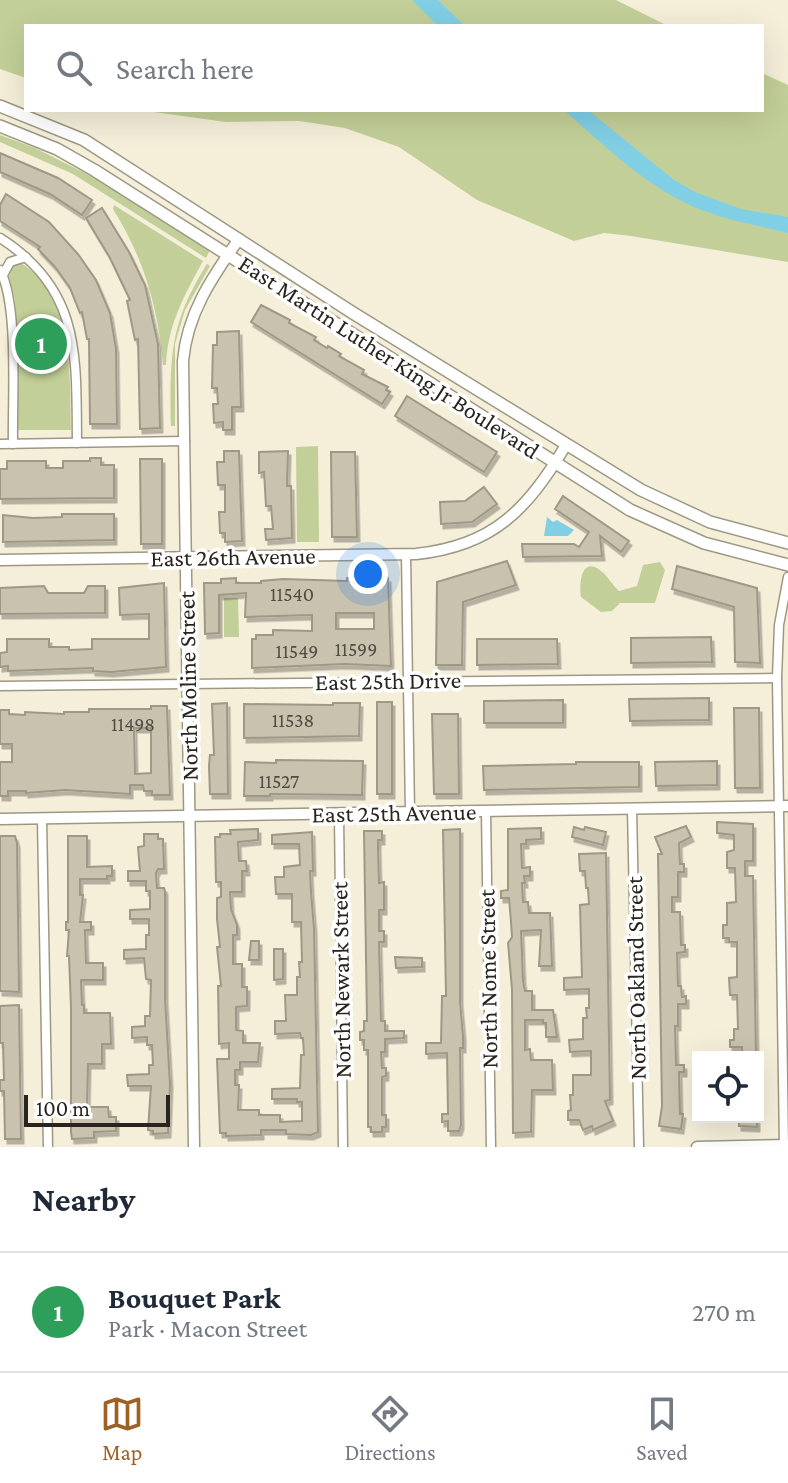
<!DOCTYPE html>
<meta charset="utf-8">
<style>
:root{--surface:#fff;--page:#f6f6f7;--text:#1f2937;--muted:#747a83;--line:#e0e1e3;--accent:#9e6125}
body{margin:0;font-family:"Crimson Pro",serif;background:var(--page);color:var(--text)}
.controls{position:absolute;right:24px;bottom:24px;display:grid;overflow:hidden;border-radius:0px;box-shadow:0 8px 32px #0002}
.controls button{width:72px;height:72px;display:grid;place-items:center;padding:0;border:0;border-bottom:2px solid var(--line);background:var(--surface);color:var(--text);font:40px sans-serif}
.scale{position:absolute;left:24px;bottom:20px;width:146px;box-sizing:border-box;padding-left:8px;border:4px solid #28251e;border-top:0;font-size:22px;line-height:28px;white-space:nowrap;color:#28251e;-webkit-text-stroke:6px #fff;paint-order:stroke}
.you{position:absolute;left:368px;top:574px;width:28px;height:28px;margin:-20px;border:6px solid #fff;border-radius:50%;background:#1a73e8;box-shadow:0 0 0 12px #1a73e833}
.badge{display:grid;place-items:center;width:52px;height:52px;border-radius:50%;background:var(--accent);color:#fff;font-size:26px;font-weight:700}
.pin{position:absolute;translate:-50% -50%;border:4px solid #fff;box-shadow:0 2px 8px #0006}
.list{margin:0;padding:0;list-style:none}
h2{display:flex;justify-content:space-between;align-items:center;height:104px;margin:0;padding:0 32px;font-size:34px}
h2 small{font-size:26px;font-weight:400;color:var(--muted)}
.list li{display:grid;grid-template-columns:52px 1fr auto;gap:24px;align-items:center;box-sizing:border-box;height:120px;padding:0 32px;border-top:2px solid var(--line)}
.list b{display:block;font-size:30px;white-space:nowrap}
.list p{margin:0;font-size:26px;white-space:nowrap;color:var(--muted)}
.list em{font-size:26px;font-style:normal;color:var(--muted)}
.icon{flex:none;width:44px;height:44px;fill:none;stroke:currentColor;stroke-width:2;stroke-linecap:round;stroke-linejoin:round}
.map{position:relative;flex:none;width:788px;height:1147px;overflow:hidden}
.search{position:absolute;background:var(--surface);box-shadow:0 8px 32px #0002;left:24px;right:24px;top:24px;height:88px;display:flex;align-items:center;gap:20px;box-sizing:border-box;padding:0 28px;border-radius:0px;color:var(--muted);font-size:30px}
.sheet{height:224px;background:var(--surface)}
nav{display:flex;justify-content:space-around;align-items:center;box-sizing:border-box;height:112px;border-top:2px solid var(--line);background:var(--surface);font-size:22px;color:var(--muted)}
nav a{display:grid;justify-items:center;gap:4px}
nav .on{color:var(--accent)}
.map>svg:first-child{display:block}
.green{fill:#c3cf98}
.water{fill:#81cfe5}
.building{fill:#c8c2ae;stroke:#9e9885;stroke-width:2;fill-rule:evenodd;filter:url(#shadow)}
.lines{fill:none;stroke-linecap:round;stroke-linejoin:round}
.minor-casing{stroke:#9d9884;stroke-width:11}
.tertiary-casing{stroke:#9d9884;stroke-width:13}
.secondary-casing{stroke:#9d9884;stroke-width:14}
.minor{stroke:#fff;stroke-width:8}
.tertiary{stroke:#fff;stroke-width:10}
.secondary{stroke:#fff;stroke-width:11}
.labels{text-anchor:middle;stroke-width:7;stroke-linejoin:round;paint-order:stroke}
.number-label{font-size:20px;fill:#504c42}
.street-label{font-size:24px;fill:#28251e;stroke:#fff}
</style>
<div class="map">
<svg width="788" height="1147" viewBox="0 0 788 1147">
<defs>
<filter id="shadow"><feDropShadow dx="2.5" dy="4.5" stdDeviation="0" flood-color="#0004"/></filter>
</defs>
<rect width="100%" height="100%" fill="#f5efda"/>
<!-- green -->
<g class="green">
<path d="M0 0H616L668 26H26V78L0 69Z"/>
<path d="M762 73 788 85V262L631 236 604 233 574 241 477 200 399 147 345 128 299 121 226 122 139 110H762Z"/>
<path d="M0 135 35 148 89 175 210 250 206 258 73 174 0 142Z"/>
<path d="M114 205 203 261C184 296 168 324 166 365H163C158 307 144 259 113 209Z"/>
<path d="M21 263C74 296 70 376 71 430H17L15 300 9 277 11 267Z"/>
<path d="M207 264 210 266 185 310 175 344V426H171C170 358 169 324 207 264Z"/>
<path d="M318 446 319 542H297L296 447Z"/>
<path d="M660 562 665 570 655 603H620L612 611 601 612 581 597C579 584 581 555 601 571 608 576 612 585 619 591L637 586 643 565Z"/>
<path d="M224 598H238L239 637H224Z"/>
</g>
<!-- water -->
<g class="water">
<path d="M412 0H438L465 26H438Z"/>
<path d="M564 110H588L674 180 695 192 741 209 788 217V233C760 226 731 221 704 211 649 190 607 148 564 110Z"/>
<path d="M547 517 553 522 557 520 574 530 568 536H544Z"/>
</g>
<!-- building -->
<g class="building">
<path d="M0 153 58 178 92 200 82 215 50 194 0 172Z"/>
<path d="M6 194 49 222 78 254 96 280 110 313 116 349 117 424H90L89 339H87L82 312 80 313 70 288 55 267 38 249 40 247 0 221V205Z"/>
<path d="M102 208 129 252 145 285 158 344 160 428 140 429 138 339 135 340 127 301 130 300 110 258 86 218Z"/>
<path d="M261 305 290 320 289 323 316 337 314 340 327 348 328 346 341 354 339 356 364 370 362 374 388 387 386 390 390 392 382 404 251 322Z"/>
<path d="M239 331 241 407H232V430H223V422L214 423 213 404H218L217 388H212L213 345H217V332Z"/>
<path d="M407 396 497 452 484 472 395 416Z"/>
<path d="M224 451H239L242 541 225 542V533H220L219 512H225V485H218L217 462H224Z"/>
<path d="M288 451 287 486H291L292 538 266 540 265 529H273L271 506H266L264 472 259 473V452Z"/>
<path d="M331 452H355L357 537H332Z"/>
<path d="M90 458H101V465H114V498L0 499V469H7V461H46V468H63V461H90Z"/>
<path d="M140 459H162V544H141Z"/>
<path d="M484 487 497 504 472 522 441 524 440 502 465 501Z"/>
<path d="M563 496 629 541 621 552 600 536 602 556 523 557 522 544H574L579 547 589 532 555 509Z"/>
<path d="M62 514H114V540L3 542V515L33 518 62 517Z"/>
<path d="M507 561 516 585 463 602 462 665H436L437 582Z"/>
<path d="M677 566 757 588 760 663 735 662 734 607 672 589Z"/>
<path d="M236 578V583H261V581L283 579 347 581V578H388L391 666 345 664 252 668V639H256V635H273V630L312 631V615L245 617 246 593 219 595V633L205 634 204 583H221V579ZM336 613H374V629H336Z"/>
<path d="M164 583 166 667 111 672 93 671V668L8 671V666L0 667V653L7 652V639H49V647H69V650L92 649V639H149V614L120 615 119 588Z"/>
<path d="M44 586 48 593H84L88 586H105V613L0 614V588Z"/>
<path d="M711 637 712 662 631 663V638Z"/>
<path d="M477 639H557L558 664 477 665Z"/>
<path d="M709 698V720L630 721 629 699Z"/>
<path d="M563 700V723H484V701Z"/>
<rect x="377" y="702" width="15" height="92"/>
<path d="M227 703 228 794H210L209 766 210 755H214L212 704Z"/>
<path d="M333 703H360L359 736 244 738V704L333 705Z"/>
<path d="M151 706H167L170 795H152V791H144L143 785H130V794L65 790 26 793V791H8V796H0V762H12V744H0V710H9V714L25 715V712L64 714V712H89V709H151ZM134 728H151V773L135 774Z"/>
<path d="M734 708H759L760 788H735Z"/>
<path d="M432 714H458L459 794H434Z"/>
<path d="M276 760 363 761 362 795 270 794V796H244L245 762 276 763Z"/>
<path d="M717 761V785L656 786 655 762Z"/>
<path d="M576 762H639V787L484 790 483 766 576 764Z"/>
<path d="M717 822 753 824V861H745V876H753L756 1057H742V1047H730V1040H734V1029H738L737 995H730L729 978 737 977V942H729V938H723V925H727V903L736 902 735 868H727V852L734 850V835L717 833Z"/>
<path d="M686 826 691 837 679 843 680 864H684V872H678V897H672V912H680L681 945H685V952L677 953 678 986H681L682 997 686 996V1004H678V1026H675L676 1065H684V1072H679L680 1114H683L681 1129 659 1126 662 1106 658 854H662L655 837Z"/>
<path d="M574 827 584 830 585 827 606 832 603 845 572 837Z"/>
<path d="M541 828V839L526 840V844H521L522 868 530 867V876H524L525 883H522L523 902H528L529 913H550L552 966H539L541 930 521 931 523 981 525 991H532V1010H553L557 1037H546V1023H543V1020H525V1050L530 1049 531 1060H552L553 1090H532L531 1132 513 1133 512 989 508 943 512 937 511 922 509 898H501V891L508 890V829Z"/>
<path d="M258 829V840L238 842 239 861H246L247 871H242V892H230L231 909 237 925V935H233V964H242V987H247V1006L236 1007V1030L243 1031V1043H260L258 1062H240V1070H235V1085H239L238 1110H259V1115H280V1122L302 1121V1102H297V1099H272V1089L300 1088 301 1055H304L303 1038H301L300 1033 275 1034V1021H286L285 995H297V977H300L299 962H302L301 922H292V894H276L275 877H284V867L300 865 299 844H272V835L312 832 313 871H310L311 892 314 929 318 1132 311 1135 286 1134V1130H261V1135L226 1136V1133H220L217 1059H229V1043L219 1044 218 986H221L217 947H220L217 919V898L221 897V882H216L215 837H220V834H231L230 830Z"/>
<path d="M460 829V1001L463 1036V1048H460L461 1125 459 1131H448V1121L442 1122V1114H448L447 1053 426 1054V1043H441L442 996H446L443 830Z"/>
<path d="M364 831H382V840H378V848L379 883 384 882V910H379V931H384V942H379L381 1021H385V1031H404V1038L385 1039V1052H381L382 1068H386V1076L382 1077V1115H386V1127H382V1132H371V1127H368V1050H364V1040H360V1032L364 1031V1021H367Z"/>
<path d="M144 834H158V839H163L164 869H158L156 873 157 888H164L165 891V999L170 1084 168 1133 153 1134V1131L148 1130 151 1086H128L127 1075 149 1074V1065H153L152 1045H147V1037L132 1038V1027L145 1026V1016H150L151 980 146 979 144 958 124 959V950L146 949V935H149V919H130V910L150 909V891H146V881H128V871H140L138 847 144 846Z"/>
<path d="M0 836H15L17 843 19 992 0 991Z"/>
<path d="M68 836H87V867L112 866V876H107V879H80V895H83L80 922H91V930H85L86 963H103V980H81L82 1005H84V1013H110L111 1044H102V1064H88L87 1107H108L109 1117H116V1131L94 1132V1138L72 1139 71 1132V1008L69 956H67L69 930H66V922H68Z"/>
<path d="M606 853 610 1100 605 1101 613 1121 593 1130 592 1126 583 1130 579 1120H568V1111L571 1110 570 1095H573V1075H591V1051L570 1052 569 1040 583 1039V1018H587L586 1008H589V989L564 990V978L582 977 580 905 589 904 588 888H586L585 871H580L579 854Z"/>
<path d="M251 941H259V960H249Z"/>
<path d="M274 949H283V979L274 980Z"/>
<path d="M395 957 422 958V967L396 968Z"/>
<path d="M19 1005 21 1139H5L4 1091H0V1080H4L3 1043H0V1006Z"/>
<path d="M739 1117H757V1127L739 1126Z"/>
</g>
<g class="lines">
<defs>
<g id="minor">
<path d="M0 238C82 290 76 357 77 443"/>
<path d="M0 270C19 305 12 401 13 444"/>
<path d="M3 275 10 262 26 257"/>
<path d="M0 444 185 441"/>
<path d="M406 554 410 813"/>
<path d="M0 686 777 678"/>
<path d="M632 808 639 1147"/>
<path d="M486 811 491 1147"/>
<path d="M339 814 343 1147"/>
<path d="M42 819 48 1147"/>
<path d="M784 1147 777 678 779 625 788 577"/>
</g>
<g id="tertiary">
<path d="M0 560 416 554C493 546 527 510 566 445"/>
<path d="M0 819 788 806"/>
<path d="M194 1147 183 361C187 314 212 277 239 239"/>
<path d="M697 1147 788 1145"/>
</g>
<g id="secondary">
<path d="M0 106 84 140 353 313 641 490 710 522 788 543"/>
<path d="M0 126 57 149 94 170 630 510 704 543 788 565"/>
</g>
</defs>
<!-- minor casing -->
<use href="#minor" class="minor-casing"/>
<!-- tertiary casing -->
<use href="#tertiary" class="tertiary-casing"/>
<!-- secondary casing -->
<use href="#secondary" class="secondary-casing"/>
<!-- minor -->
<use href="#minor" class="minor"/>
<!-- tertiary -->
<use href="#tertiary" class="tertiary"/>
<!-- secondary -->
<use href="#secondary" class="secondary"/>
</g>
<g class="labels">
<!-- number labels -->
<g class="number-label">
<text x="292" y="601">11540</text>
<text x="356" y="656">11599</text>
<text x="297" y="658">11549</text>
<text x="293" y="727">11538</text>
<text x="133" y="731">11498</text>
<text x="279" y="788">11527</text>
</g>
<!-- street labels -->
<g class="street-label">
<text transform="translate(389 357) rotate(33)" y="8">East Martin Luther King Jr Boulevard</text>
<text transform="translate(233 557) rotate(-1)" y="8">East 26th Avenue</text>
<text transform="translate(388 681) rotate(-1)" y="8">East 25th Drive</text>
<text transform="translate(188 686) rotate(-91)" y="8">North Moline Street</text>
<text transform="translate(394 813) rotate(-1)" y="8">East 25th Avenue</text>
<text transform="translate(636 978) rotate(-91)" y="8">North Oakland Street</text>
<text transform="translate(488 979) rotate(-91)" y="8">North Nome Street</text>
<text transform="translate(341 980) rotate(-91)" y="8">North Newark Street</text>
</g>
</g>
</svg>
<div class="controls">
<button><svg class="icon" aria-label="locate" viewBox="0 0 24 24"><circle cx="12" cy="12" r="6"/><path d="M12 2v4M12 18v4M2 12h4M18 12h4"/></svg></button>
</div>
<div class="scale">100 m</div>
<div class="you"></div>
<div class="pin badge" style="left:41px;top:344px;background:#2e9e5b">1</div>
<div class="search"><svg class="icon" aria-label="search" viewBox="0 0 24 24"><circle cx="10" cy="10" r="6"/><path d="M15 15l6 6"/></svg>Search here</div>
</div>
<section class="sheet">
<h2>Nearby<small></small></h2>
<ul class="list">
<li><span class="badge" style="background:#2e9e5b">1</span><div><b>Bouquet Park</b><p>Park · Macon Street</p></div><em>270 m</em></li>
</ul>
</section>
<nav>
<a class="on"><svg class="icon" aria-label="map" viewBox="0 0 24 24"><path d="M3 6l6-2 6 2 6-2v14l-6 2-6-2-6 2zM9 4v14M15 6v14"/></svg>Map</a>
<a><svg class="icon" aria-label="directions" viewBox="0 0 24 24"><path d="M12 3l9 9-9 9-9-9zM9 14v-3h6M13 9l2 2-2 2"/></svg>Directions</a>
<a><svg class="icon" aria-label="saved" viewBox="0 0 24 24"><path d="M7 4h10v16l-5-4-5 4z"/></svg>Saved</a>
</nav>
